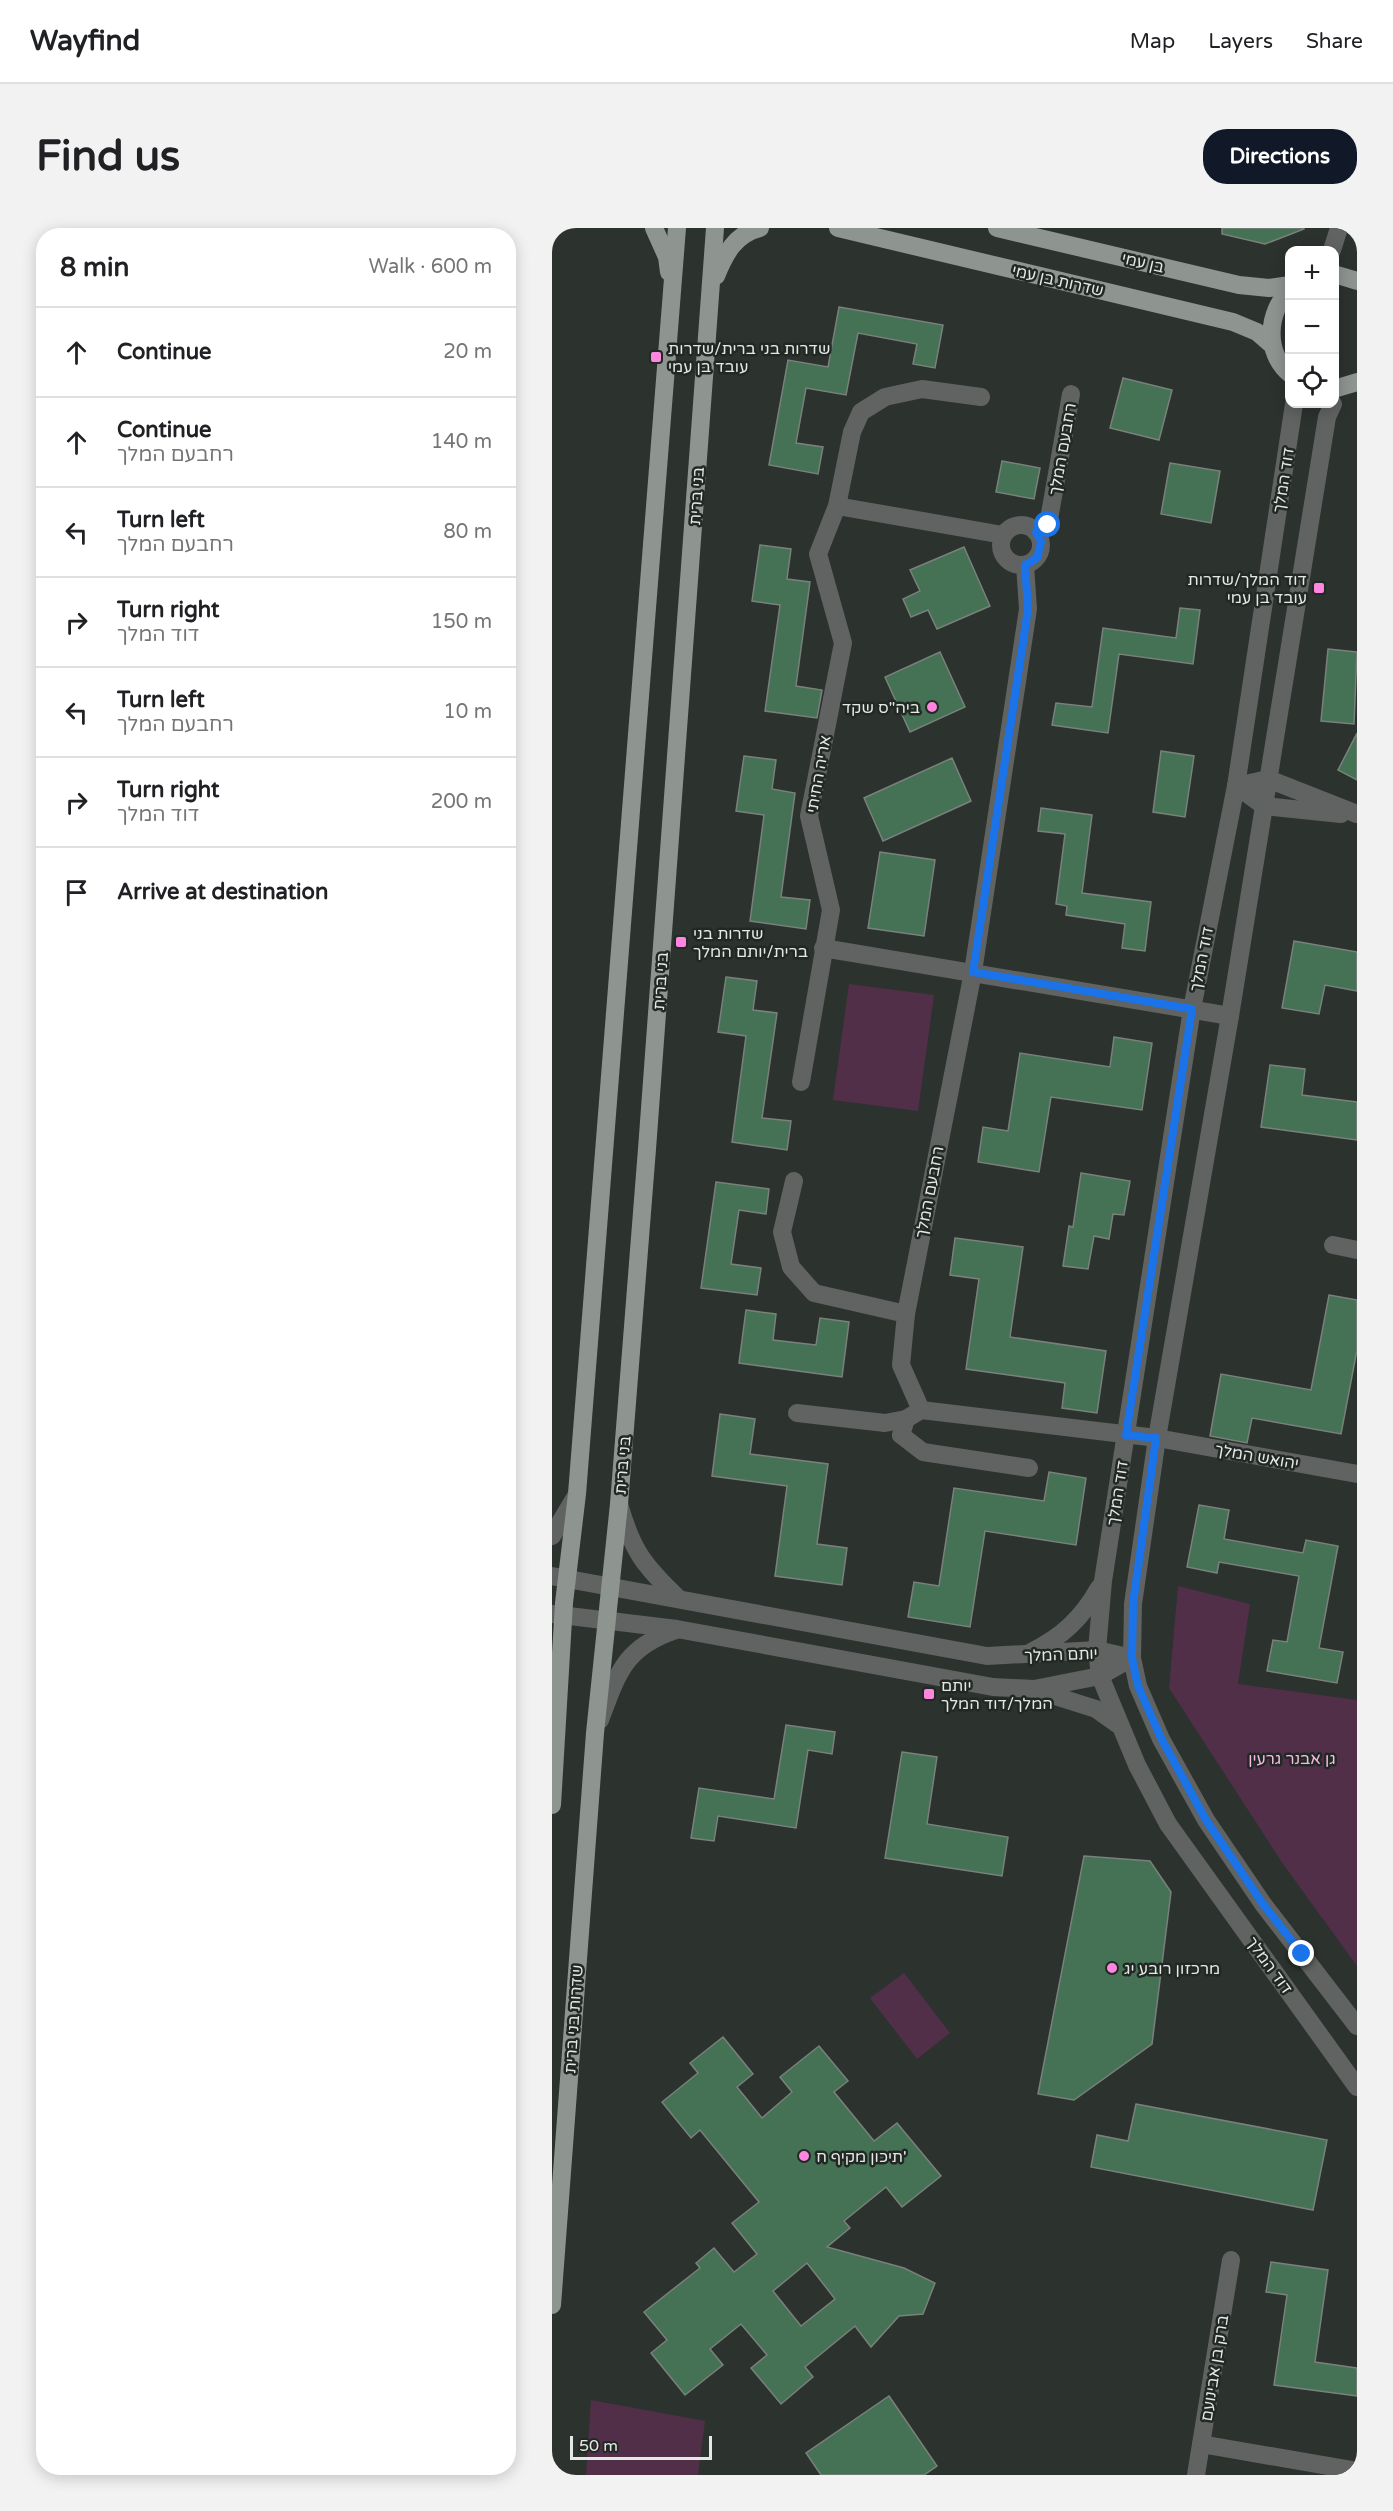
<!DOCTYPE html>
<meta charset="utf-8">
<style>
:root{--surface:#fff;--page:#f2f2f2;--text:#202124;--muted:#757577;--line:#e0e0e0;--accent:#111827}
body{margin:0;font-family:"Varela Round",Heebo,sans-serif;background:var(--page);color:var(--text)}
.controls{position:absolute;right:18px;top:18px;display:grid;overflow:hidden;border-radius:12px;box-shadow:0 3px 15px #0003}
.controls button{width:54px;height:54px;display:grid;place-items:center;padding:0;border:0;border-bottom:2px solid var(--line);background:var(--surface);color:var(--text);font:30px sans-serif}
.scale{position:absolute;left:18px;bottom:15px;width:142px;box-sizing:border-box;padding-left:6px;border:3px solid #e5e9e6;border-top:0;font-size:16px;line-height:21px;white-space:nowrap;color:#e5e9e6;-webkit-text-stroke:4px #222824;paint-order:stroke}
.stop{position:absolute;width:18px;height:18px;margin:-14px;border:4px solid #1a73e8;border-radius:50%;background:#fff}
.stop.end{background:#1a73e8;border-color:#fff;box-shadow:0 2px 6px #0008}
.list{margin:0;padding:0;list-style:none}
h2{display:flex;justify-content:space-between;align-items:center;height:78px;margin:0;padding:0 24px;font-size:26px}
h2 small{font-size:20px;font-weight:400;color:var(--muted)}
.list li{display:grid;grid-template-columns:39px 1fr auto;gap:18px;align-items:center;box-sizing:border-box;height:90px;padding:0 24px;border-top:2px solid var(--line)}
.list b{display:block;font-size:22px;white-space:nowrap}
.list p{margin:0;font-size:20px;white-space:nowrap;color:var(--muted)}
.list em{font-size:20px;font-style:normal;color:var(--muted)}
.icon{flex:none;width:33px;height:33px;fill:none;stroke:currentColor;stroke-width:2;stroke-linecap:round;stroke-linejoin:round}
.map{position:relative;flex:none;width:805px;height:2247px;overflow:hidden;border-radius:24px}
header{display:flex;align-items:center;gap:36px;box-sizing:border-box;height:84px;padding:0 30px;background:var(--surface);border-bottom:2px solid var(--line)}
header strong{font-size:28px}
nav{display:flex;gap:33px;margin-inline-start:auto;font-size:21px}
.intro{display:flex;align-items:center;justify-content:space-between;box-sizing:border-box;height:144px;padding:0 36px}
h1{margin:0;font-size:42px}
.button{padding:15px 27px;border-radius:24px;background:var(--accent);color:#fff;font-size:21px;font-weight:700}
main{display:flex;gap:36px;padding:0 36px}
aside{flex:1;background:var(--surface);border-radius:24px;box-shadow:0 3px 15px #0003}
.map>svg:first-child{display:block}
.green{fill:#522f49}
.building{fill:#457155;stroke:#7a817c;stroke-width:1.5;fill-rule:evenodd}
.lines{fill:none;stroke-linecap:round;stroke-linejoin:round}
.minor{stroke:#606361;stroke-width:18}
.major{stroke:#8e9490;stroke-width:18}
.route{stroke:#1a73e8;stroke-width:8}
.poi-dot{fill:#fe86e1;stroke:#222824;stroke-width:2}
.labels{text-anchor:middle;stroke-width:5;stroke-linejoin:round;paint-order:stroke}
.street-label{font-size:16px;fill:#e5e9e6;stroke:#222824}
.poi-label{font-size:16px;fill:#e5e9e6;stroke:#222824;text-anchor:start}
.park-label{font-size:16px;fill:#f9b8e7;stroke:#222824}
</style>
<header>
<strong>Wayfind</strong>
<nav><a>Map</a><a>Layers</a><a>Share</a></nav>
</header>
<div class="intro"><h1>Find us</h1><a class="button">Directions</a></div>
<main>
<aside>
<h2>8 min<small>Walk · 600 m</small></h2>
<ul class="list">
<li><svg class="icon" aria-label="ahead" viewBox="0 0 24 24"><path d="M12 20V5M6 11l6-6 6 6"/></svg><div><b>Continue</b></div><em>20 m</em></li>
<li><svg class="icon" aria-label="ahead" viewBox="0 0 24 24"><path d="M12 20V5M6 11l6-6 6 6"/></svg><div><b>Continue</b><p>רחבעם המלך</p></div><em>140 m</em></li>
<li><svg class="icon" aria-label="left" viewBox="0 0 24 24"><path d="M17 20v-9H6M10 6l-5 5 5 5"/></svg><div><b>Turn left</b><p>רחבעם המלך</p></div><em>80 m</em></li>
<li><svg class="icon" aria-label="right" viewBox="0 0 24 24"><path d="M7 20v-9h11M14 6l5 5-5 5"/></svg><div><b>Turn right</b><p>דוד המלך</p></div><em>150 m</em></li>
<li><svg class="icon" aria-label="left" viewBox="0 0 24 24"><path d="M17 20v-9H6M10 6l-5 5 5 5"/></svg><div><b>Turn left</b><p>רחבעם המלך</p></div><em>10 m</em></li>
<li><svg class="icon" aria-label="right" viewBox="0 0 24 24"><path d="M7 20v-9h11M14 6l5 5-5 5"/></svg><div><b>Turn right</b><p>דוד המלך</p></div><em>200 m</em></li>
<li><svg class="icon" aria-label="arrive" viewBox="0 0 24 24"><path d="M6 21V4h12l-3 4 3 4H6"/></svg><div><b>Arrive at destination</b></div></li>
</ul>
</aside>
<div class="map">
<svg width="805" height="2247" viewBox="0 0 805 2247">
<rect width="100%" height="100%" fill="#2c322d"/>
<!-- green -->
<g class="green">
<path d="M297 756 382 767 366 883 281 872Z"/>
<path d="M626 1358 698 1376 686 1456 805 1472V1738L731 1636 617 1460Z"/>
<path d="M352 1745 398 1805 365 1831 318 1770Z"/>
<path d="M39 2172 153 2193 146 2247H34Z"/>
</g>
<!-- building -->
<g class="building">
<path d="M670 0H752V1L713 16 670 6Z"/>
<path d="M287 79 391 97 383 140 361 136 365 116 306 105 294 167 254 160 244 215 271 219 266 246 217 237 236 132 276 139Z"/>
<path d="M571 150 620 162 607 212 558 200Z"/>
<path d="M450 233 488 240 482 271 444 264Z"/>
<path d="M618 235 668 243 659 295 609 286Z"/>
<path d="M208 317 239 321 235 351 258 354 244 458 270 462 265 490 213 483 228 377 200 373Z"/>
<path d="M412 319 438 378 385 401 376 382 359 389 351 371 368 363 358 342Z"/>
<path d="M628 380 648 382 641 436 567 426 556 505 500 497 504 475 540 479 551 400 624 410Z"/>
<path d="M776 421 805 424 802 496 769 493Z"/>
<path d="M388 424 413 479 358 504 333 449Z"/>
<path d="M805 505V552L786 542Z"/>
<path d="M609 523 642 528 633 589 601 584Z"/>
<path d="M192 528 224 532 220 561 243 565 229 669 258 672 254 701 198 693 212 587 184 583Z"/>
<path d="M400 530 419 573 331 613 312 570Z"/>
<path d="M489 580 540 587 530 665 599 674 593 723 570 720 573 696 514 687 515 678 504 676 513 606 486 603Z"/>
<path d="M328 624 383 632 372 708 316 700Z"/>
<path d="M742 713 805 724V763L773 757 767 786 730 780Z"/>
<path d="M174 749 205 753 201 782 225 785 210 890 239 893 235 922 180 914 194 808 166 804Z"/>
<path d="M562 809 600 815 590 882 499 869 487 944 426 934 431 899 456 903 468 825 558 839Z"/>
<path d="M718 837 753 841 750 867 805 874V912L709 899Z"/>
<path d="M529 945 578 953 572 987 561 986 557 1011 542 1008 536 1041 511 1038 517 998 521 999Z"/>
<path d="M164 954 217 961 214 986 187 982 179 1036 209 1040 205 1067 149 1060Z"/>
<path d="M403 1010 471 1019 458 1109 554 1123 545 1185 510 1180 513 1155 414 1141 427 1051 398 1047Z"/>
<path d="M777 1067 805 1072V1122L789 1206 700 1190 695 1215 658 1208 669 1146 759 1162Z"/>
<path d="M194 1082 224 1086 221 1112 264 1117 268 1090 297 1094 290 1149 187 1135Z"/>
<path d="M168 1186 203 1191 198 1226 276 1236 265 1316 295 1320 290 1357 223 1348 235 1258 160 1248Z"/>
<path d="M497 1244 534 1250 524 1317 433 1303 418 1399 356 1389 362 1354 387 1358 402 1260 492 1273Z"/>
<path d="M647 1277 677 1282 672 1311 751 1325 754 1312 786 1318 767 1420 791 1424 785 1455 715 1443 721 1412 735 1414 747 1348 667 1334 665 1345 635 1339Z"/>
<path d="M234 1497 283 1504 280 1526 256 1522 244 1600 166 1588 162 1613 139 1610 147 1560 222 1571Z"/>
<path d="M350 1524 385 1529 375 1596 456 1609 450 1648 333 1630Z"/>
<path d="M532 1628 598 1633 619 1664 600 1816 522 1872 486 1866Z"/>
<path d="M171 1809 201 1846 185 1859 210 1890 240 1864 228 1849 267 1818 296 1853 282 1864 322 1913 345 1895 389 1948 350 1979 334 1959 292 1993 298 2000 275 2019 352 2040 383 2055 371 2086 347 2088 319 2119 303 2098 253 2139 261 2149 229 2176 199 2140 215 2127 189 2096 158 2121 171 2137 133 2167 99 2125 115 2112 92 2084 148 2040 144 2035 162 2020 182 2044 205 2026 180 1995 207 1974 148 1902 139 1910 110 1874 146 1845 138 1835ZM255 2035 283 2071 249 2098 221 2063Z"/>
<path d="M584 1876 775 1912 761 1982 539 1939 545 1907 576 1913Z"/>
<path d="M719 2034 776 2042 763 2134 805 2140V2168L722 2157 735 2067 714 2064Z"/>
<path d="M337 2168 385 2238 372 2247H269L254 2225Z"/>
</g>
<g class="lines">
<!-- minor -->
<g class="minor">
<path d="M780 22 787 0"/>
<path d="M742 176 684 558 640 781 551 1353 545 1422 548 1448 585 1537 616 1596 805 1859"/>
<path d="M781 176 775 189 678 788 605 1210 581 1376 580 1430 586 1458 609 1511 654 1592 711 1676 805 1798"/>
<path d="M285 278 451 307"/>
<circle cx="469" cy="317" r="20"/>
<path d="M484 304 496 297 519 166"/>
<path d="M473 337 476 381 421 744 354 1086 349 1137 369 1182 605 1210 805 1246"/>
<path d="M684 558 716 551 805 586"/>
<path d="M684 558 712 578 789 586"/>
<path d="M271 720 678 788"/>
<path d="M249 854 279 682 257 588 291 415 266 326 285 278 300 204 309 184 333 169 370 161 429 169"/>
<path d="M242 953 230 1004 239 1039 262 1065 354 1086"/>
<path d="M781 1017 805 1022"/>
<path d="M369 1182 354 1191 349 1207 371 1224 477 1240"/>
<path d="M245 1185 333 1195 354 1191"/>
<path d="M67 1276C80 1322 91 1337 127 1371"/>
<path d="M0 1308 24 1268"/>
<path d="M0 1348 435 1428 545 1422 580 1430"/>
<path d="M0 1386 125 1401 441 1459 482 1461 548 1448 580 1430"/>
<path d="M479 1424C510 1409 530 1390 547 1360"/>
<path d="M487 1463 544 1481 565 1496"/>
<path d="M48 1492C66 1444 73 1419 124 1402"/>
<path d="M649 2216 805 2243"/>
<path d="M644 2247 679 2032"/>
</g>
<!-- major -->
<g class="major">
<path d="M102 0 115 29 117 44"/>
<path d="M286 0 681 94 705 104 720 117"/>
<path d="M445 0 687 57 717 60 738 57"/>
<path d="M782 46 805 53"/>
<path d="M164 48C173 26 183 6 208 0"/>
<path d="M738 62C715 84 712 124 738 146"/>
<path d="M782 161 805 154"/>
<path d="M0 1577 12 1375 25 1266 125 0"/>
<path d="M0 2077 43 1505 67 1276 95 921 163 0"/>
</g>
</g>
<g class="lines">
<!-- route -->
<path class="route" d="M496 297 484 304 489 314 485 330 473 337 476 381 421 744 640 781 574 1207 604 1210 581 1376 580 1430 586 1458 609 1510 654 1592 711 1676 750 1726"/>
</g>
<!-- markers -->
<g class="poi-dot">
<rect x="98" y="123" width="12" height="12" rx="3"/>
<rect x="761" y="354" width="12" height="12" rx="3"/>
<circle cx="380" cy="479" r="6"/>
<rect x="123" y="708" width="12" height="12" rx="3"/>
<rect x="371" y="1460" width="12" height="12" rx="3"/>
<circle cx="560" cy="1740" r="6"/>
<circle cx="252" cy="1928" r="6"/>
</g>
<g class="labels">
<!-- street labels -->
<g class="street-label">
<text transform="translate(591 34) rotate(13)" y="6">בן עמי</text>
<text transform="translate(506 52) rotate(13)" y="6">שדרות בן עמי</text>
<text transform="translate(510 221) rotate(-80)" y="6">רחבעם המלך</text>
<text transform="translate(731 252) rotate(-81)" y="6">דוד המלך</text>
<text transform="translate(144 268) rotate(-86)" y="6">בני ברית</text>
<text transform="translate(266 546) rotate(-80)" y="6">אריה החיתי</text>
<text transform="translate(649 731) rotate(-79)" y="6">דוד המלך</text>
<text transform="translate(108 753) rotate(-86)" y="6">בני ברית</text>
<text transform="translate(377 964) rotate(-79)" y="6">רחבעם המלך</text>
<text transform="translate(705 1228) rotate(10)" y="6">יהואש המלך</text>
<text transform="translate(70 1237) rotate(-85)" y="6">בני ברית</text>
<text transform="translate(565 1265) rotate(-81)" y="6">דוד המלך</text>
<text transform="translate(509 1426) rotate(-2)" y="6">יותם המלך</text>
<text transform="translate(718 1737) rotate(54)" y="6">דוד המלך</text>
<text transform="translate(21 1791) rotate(-86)" y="6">שדרות בני ברית</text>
<text transform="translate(662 2140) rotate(-81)" y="6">ברק בן אבינועם</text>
</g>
<!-- poi labels -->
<g class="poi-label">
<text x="116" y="126">שדרות בני ברית/שדרות<tspan x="116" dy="18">עובד בן עמי</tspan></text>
<text x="755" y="357" text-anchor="end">דוד המלך/שדרות<tspan x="755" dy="18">עובד בן עמי</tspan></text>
<text x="368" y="485" text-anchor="end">ביה"ס שקד</text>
<text x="141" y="711">שדרות בני<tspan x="141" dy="18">ברית/יותם המלך</tspan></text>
<text x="389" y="1463">יותם<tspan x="389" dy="18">המלך/דוד המלך</tspan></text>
<text x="572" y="1746">מרכזון רובע יג</text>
<text x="264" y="1934">תיכון מקיף ח'</text>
</g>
<!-- park labels -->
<g class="park-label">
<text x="740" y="1536">גן אבנר גרעין</text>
</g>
</g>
</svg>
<div class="controls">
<button>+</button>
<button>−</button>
<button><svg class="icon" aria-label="locate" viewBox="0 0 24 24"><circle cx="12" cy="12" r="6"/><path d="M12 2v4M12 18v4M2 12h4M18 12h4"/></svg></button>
</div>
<div class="scale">50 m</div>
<div class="stop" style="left:496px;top:297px"></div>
<div class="stop end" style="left:750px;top:1726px"></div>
</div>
</main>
